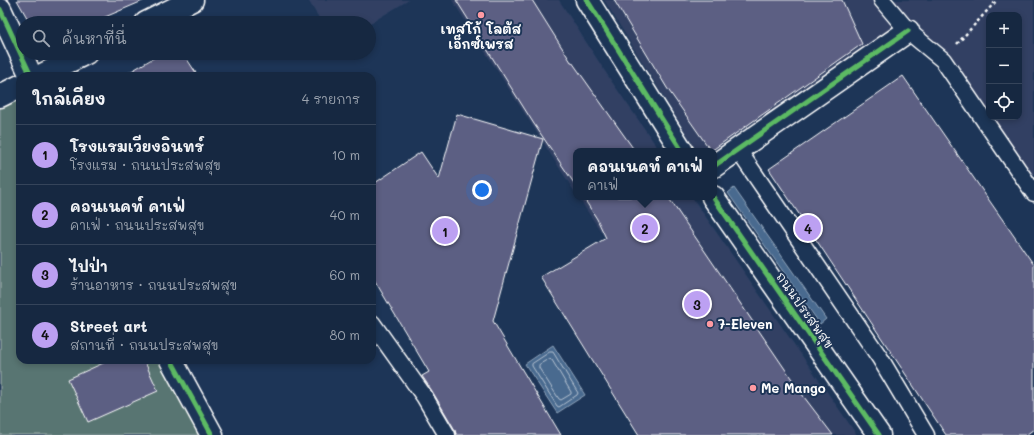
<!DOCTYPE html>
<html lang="th">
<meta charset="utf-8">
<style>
:root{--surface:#162841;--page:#23344c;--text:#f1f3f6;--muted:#9ea6b1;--line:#35445a;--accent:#bca0f2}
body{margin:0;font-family:Mali,"Playpen Sans Thai",sans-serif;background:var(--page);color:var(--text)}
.controls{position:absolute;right:12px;top:12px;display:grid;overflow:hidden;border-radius:8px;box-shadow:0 2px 6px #0003}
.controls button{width:36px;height:36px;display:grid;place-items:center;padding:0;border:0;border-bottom:1px solid var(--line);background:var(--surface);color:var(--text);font:20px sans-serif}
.you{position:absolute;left:482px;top:190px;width:14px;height:14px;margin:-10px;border:3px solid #fff;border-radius:50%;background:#1a73e8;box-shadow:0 0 0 6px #1a73e833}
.badge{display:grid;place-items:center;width:26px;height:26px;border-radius:50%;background:var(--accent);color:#111;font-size:13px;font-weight:700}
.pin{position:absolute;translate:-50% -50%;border:2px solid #fff;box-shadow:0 1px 4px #0006}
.popup{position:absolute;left:573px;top:148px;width:144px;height:52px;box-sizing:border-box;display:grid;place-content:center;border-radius:8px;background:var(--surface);filter:drop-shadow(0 1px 3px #0005);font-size:13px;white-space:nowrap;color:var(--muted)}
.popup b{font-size:15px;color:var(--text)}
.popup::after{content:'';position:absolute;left:50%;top:100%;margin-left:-8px;border:8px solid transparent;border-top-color:var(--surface)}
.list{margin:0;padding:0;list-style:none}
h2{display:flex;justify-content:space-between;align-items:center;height:52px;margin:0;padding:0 16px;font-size:17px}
h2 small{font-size:13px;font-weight:400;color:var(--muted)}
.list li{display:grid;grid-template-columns:26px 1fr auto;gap:12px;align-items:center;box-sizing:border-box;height:60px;padding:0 16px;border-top:1px solid var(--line)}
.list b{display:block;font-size:15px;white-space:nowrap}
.list p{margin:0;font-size:13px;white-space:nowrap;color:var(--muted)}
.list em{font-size:13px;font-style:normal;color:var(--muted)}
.icon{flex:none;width:22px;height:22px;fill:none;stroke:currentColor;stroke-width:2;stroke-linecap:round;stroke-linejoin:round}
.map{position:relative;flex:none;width:1034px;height:435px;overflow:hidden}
.search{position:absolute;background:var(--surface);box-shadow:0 2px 6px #0003;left:16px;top:16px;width:360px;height:44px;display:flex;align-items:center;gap:10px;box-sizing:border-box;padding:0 14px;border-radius:22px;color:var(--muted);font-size:15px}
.panel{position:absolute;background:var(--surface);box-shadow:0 2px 6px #0003;left:16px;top:72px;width:360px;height:292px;border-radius:12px}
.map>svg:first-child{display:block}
.built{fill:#304164;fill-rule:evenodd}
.green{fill:#587572;stroke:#acbab8}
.water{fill:#496a8f;stroke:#92a6bc}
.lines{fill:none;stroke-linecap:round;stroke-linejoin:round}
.shore{stroke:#b6c3d2;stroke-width:1}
.building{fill:#5b5e83;stroke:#fff}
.service-casing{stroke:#fff;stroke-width:19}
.minor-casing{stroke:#fff;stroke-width:25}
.tertiary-casing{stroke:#fff;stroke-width:25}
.secondary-casing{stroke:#fff;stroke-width:25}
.path{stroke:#fff;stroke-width:2.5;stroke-dasharray:3 3;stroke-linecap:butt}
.service{stroke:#1d3557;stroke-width:16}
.minor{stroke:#1d3557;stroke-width:22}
.tertiary{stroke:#1d3557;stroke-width:22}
.secondary{stroke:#1d3557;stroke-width:22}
.cycleway-casing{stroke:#1d3557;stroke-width:8}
.cycleway{stroke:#5cba63;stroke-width:5}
.poi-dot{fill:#ff9aa2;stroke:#1d3557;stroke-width:1.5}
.labels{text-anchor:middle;stroke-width:4;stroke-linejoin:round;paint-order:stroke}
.poi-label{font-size:13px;font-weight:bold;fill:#fff;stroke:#1d3557;text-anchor:start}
.street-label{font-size:13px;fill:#fff;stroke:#1d3557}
</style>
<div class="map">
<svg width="1034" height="435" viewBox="0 0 1034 435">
<rect width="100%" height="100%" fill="#1d3557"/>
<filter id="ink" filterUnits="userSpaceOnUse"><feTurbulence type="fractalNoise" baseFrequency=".025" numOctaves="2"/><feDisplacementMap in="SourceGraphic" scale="8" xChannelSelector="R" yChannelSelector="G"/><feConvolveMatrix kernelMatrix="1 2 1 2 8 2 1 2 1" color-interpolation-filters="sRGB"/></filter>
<g filter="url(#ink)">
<!-- built -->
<g class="built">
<path d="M308 0H409L369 24 322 23Z"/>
<path d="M452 0H559L612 82 660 151H576V194Z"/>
<path d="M604 0H1034V202L916 26 714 152V151H697ZM989 15H1019V117H989Z"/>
<path d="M578 197H692L857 435H736Z"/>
</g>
<!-- green -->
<path class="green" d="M20 86V360H182L222 435H0V96Z"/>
<!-- water -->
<g class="water">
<path d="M734 188 826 319 820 324 728 193Z"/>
<path d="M553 345 585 395 557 413 525 364Z"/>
</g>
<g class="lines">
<!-- shore -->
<g class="shore">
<path d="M550 352H553L578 393 577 395 559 407 557 406 532 366V364Z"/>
<path d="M549 359 552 360 571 392V394L561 400 559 399 539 368V365Z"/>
</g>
</g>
<!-- building -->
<g class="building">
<path d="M17 0H145L91 23H30Z"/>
<path d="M456 0H532L571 62H572L635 151H576V186L534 124Z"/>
<path d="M614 0H842L862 44 711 151 667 88Z"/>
<path d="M162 53H183L198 76H123Z"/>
<path d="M903 76 1034 265V429L1026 435H946L769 169Z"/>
<path d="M457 114 543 139 493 321 561 435H456L455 430 432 391 422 376 429 372 372 276V185L421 152 439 179Z"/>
<path d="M583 197H668L804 397 833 435H639L541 277 606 238 597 219Z"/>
<path d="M110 360H144L158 391 88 422 68 379Z"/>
</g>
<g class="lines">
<defs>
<g id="service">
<path d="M882 0 908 31 943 60 1034 193"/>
<path d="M738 150 880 358 926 435"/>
<path d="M372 323 424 396 447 435"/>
</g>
<g id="minor">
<path d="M714 166 908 31"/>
<path d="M171 360 212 435"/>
</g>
<g id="tertiary">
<path d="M587 0 682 151"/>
<path d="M0 9 31 76"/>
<path d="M713 197 879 435"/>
</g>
<g id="secondary">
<path d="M146 23 192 0"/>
<path d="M40 76 86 53"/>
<path d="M0 96 20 86"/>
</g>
</defs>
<!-- service casing -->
<use href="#service" class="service-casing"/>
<!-- minor casing -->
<use href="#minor" class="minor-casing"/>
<!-- tertiary casing -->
<use href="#tertiary" class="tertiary-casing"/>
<!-- secondary casing -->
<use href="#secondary" class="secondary-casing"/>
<!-- path -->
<path class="path" d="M957 44 997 0"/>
<!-- service -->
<use href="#service" class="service"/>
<!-- minor -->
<use href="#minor" class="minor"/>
<!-- tertiary -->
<use href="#tertiary" class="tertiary"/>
<!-- secondary -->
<use href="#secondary" class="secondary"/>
<defs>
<g id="cycleway">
<path d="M587 0 682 151"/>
<path d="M0 9 31 76"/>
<path d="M714 166 908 31"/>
<path d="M713 197 879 435"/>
<path d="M171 360 212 435"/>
</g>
</defs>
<!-- cycleway casing -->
<use href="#cycleway" class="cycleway-casing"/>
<!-- cycleway -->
<use href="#cycleway" class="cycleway"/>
</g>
</g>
<!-- markers -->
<g class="poi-dot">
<circle cx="481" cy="15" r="4"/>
<circle cx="710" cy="324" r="4"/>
<circle cx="753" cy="388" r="4"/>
</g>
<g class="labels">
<!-- poi labels -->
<g class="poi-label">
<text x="481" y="34" text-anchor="middle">เทสโก้ โลตัส<tspan x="481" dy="15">เอ็กซ์เพรส</tspan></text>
<text x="718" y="329">7-Eleven</text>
<text x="761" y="393">Me Mango</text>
</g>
<!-- street labels -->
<g class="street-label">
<text transform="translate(805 310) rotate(55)" y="5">ถนนประสพสุข</text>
</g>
</g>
</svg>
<div class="controls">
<button>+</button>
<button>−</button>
<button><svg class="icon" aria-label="locate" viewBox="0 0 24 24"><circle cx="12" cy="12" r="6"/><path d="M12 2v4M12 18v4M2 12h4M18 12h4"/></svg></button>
</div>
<div class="you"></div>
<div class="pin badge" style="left:445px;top:231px">1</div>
<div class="pin badge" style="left:645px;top:228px">2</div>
<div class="popup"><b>คอนเนคท์ คาเฟ่</b>คาเฟ่</div>
<div class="pin badge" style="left:697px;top:304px">3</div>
<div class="pin badge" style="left:808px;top:228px">4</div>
<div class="search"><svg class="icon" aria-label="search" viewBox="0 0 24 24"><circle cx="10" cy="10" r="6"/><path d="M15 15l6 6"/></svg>ค้นหาที่นี่</div>
<section class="panel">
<h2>ใกล้เคียง<small>4 รายการ</small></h2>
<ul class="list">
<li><span class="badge">1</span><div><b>โรงแรมเวียงอินทร์</b><p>โรงแรม · ถนนประสพสุข</p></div><em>10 m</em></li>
<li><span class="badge">2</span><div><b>คอนเนคท์ คาเฟ่</b><p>คาเฟ่ · ถนนประสพสุข</p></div><em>40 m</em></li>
<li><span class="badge">3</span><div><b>ไปป่า</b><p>ร้านอาหาร · ถนนประสพสุข</p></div><em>60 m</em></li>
<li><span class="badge">4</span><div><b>Street art</b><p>สถานที่ · ถนนประสพสุข</p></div><em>80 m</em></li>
</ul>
</section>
</div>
